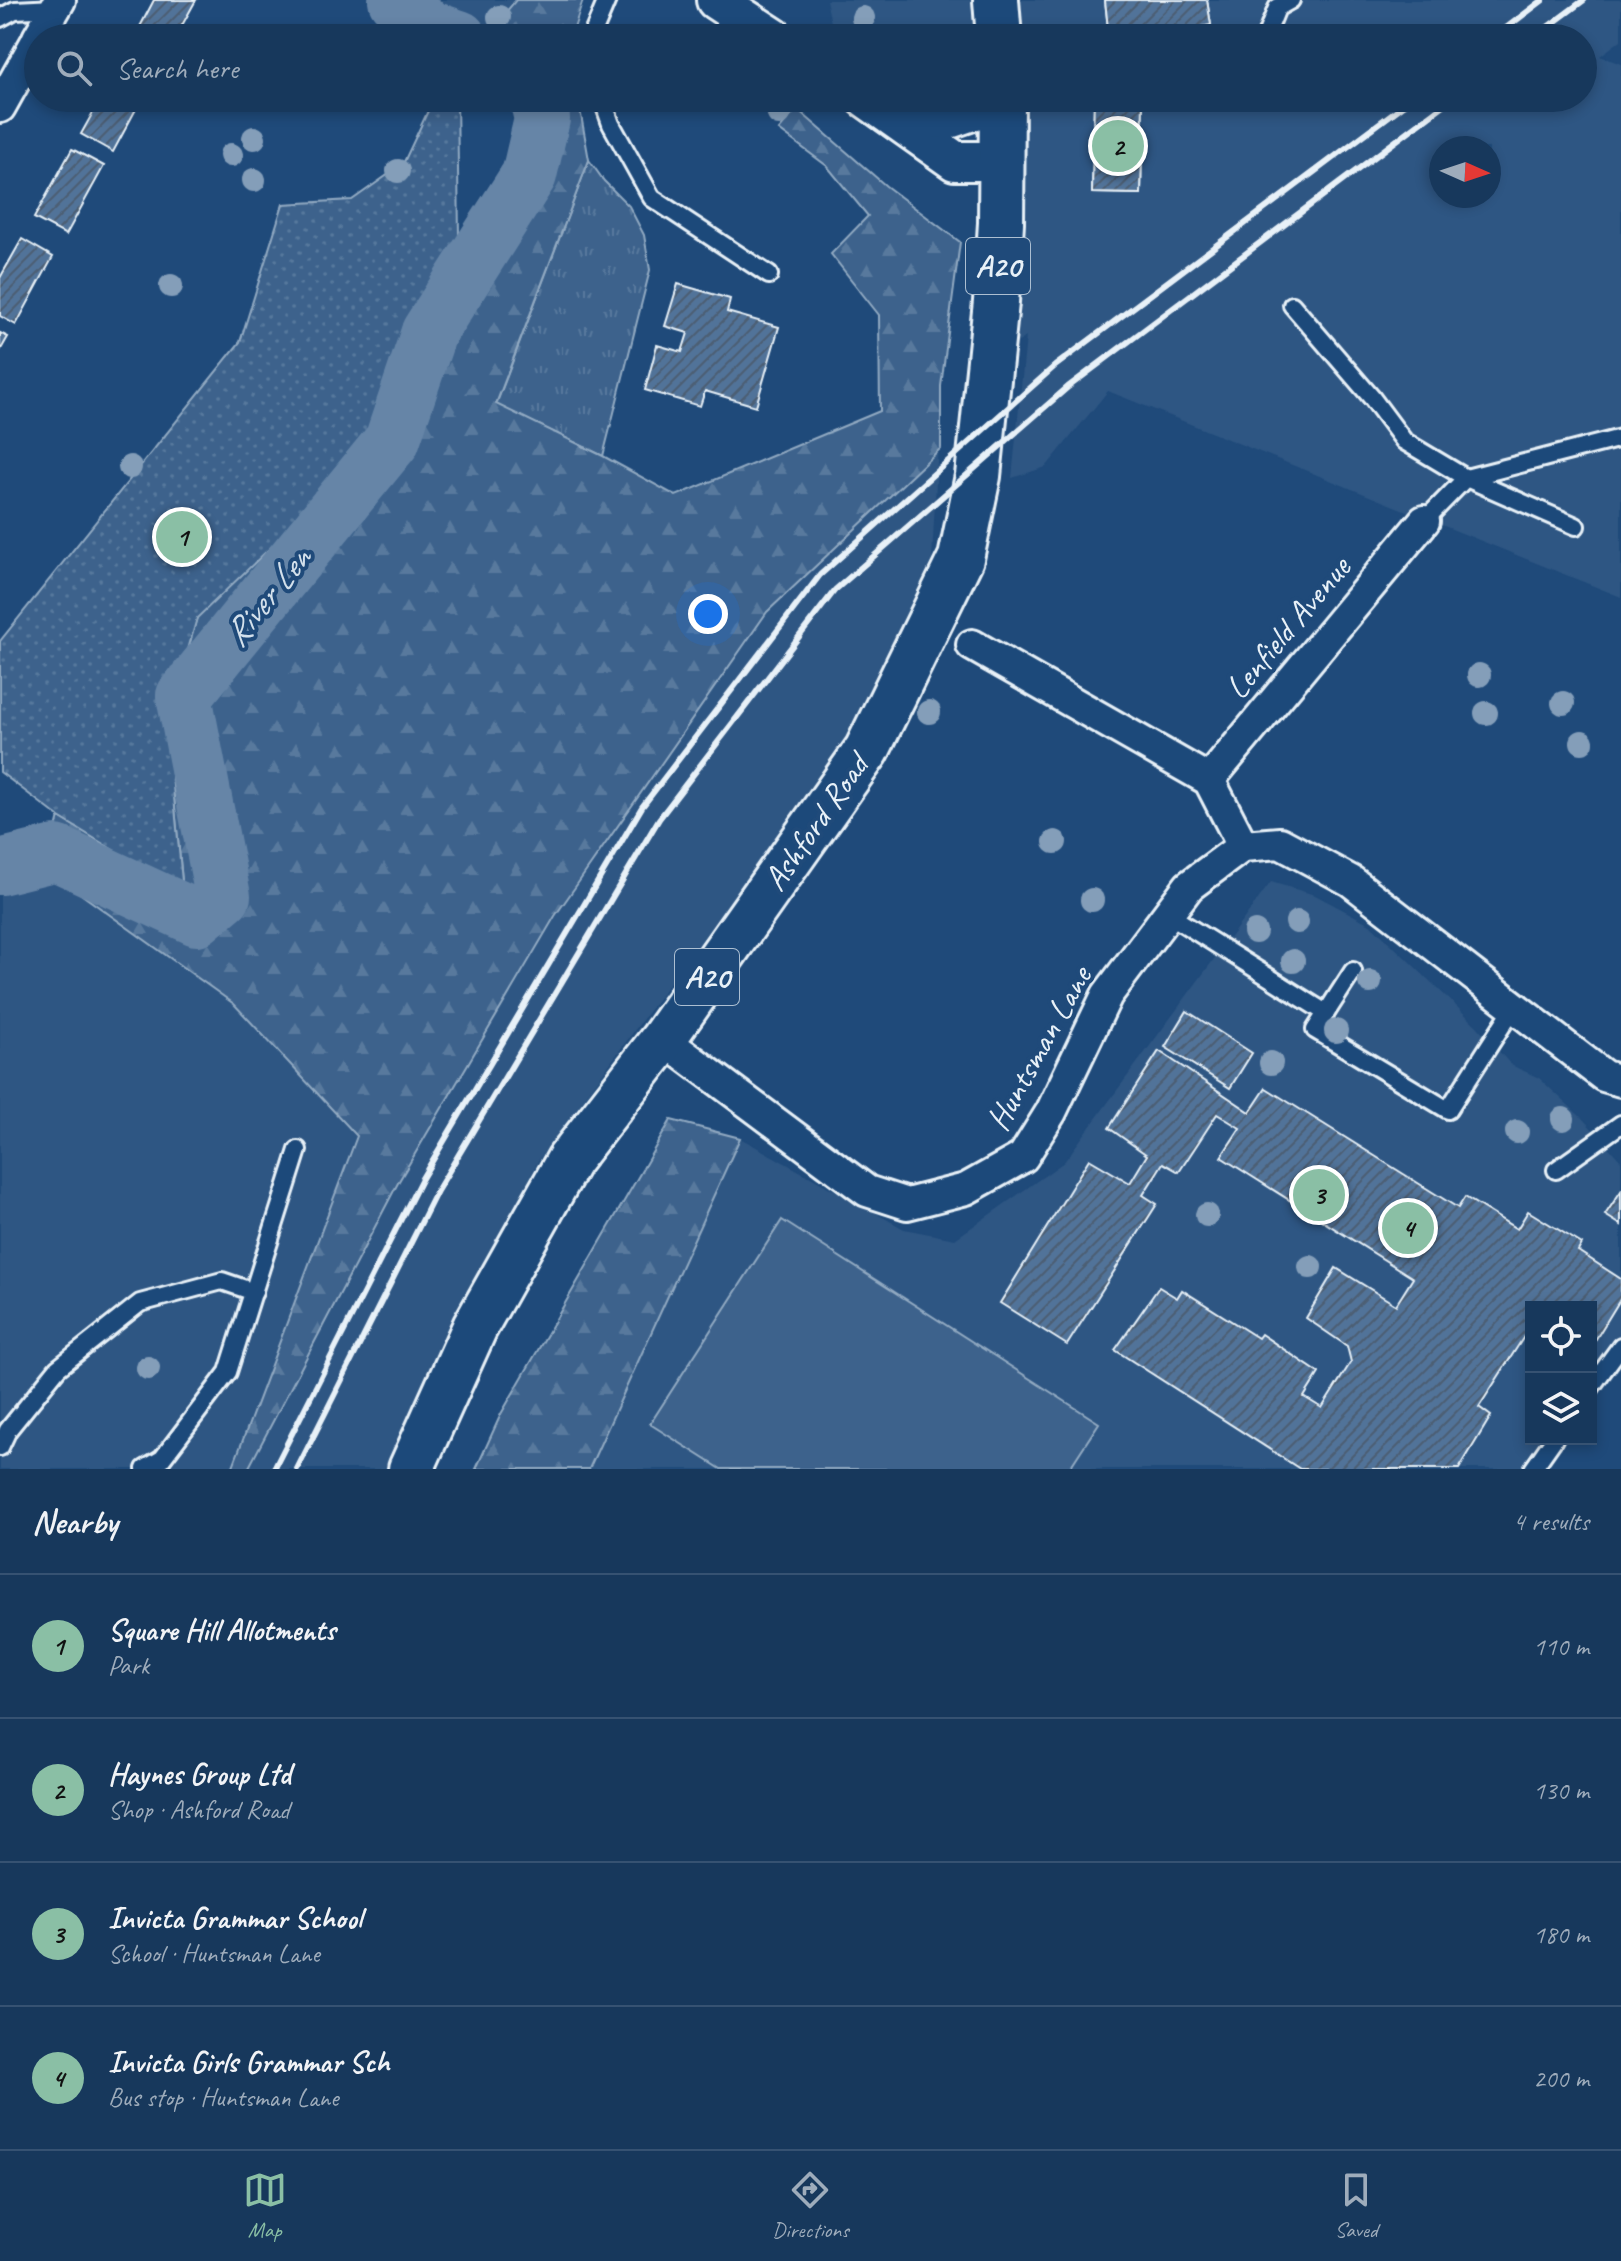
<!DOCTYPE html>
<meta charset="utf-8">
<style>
:root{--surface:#17385c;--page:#203f62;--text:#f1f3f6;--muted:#9eacbb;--line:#365272;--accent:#8abfa5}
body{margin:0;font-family:Caveat,sans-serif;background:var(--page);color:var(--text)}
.controls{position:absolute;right:24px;bottom:24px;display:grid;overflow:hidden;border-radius:0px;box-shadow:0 4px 12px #0003}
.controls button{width:72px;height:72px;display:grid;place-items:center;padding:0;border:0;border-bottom:2px solid var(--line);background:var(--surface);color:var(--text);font:40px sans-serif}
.compass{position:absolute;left:1429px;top:136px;width:72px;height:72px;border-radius:50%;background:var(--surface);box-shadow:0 4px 12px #0003;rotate:93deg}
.you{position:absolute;left:708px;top:614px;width:28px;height:28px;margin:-20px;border:6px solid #fff;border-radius:50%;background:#1a73e8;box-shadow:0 0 0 12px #1a73e833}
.badge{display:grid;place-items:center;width:52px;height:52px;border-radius:50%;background:var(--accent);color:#111;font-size:26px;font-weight:700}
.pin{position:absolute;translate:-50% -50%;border:4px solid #fff;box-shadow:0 2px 8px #0006}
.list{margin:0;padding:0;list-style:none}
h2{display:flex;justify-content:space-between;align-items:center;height:104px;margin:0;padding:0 32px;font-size:34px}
h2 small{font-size:26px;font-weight:400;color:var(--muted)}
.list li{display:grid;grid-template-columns:52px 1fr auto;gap:24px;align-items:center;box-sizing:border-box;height:144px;padding:0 32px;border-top:2px solid var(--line)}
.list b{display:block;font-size:30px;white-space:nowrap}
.list p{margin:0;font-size:26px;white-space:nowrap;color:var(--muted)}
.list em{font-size:26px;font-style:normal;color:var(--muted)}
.icon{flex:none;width:44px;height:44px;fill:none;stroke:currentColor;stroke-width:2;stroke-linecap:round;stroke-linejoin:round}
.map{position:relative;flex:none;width:1621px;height:1469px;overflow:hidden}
.search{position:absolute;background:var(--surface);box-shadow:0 4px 12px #0003;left:24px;right:24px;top:24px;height:88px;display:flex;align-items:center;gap:20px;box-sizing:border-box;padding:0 28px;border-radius:44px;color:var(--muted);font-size:30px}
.sheet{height:680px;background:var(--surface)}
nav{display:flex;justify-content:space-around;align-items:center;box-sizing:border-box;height:112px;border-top:2px solid var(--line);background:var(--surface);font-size:22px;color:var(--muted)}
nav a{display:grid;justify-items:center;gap:4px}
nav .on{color:var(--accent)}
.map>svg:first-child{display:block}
.built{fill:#2e5683;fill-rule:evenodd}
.grass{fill:url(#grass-tufts);stroke:#92aac2;stroke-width:2}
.forest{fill:url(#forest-firs);stroke:#92aac2;stroke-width:2}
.garden{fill:url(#garden-dots);stroke:#92aac2;stroke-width:2}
.pitch{fill:#3c628c;stroke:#92aac2;stroke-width:2}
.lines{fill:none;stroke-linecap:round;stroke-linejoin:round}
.river{stroke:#6685a7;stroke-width:56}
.building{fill:url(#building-hatch);stroke:#e8f1f8;stroke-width:2}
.service-casing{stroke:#e8f1f8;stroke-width:22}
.minor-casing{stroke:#e8f1f8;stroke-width:36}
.tertiary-casing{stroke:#e8f1f8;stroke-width:44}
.primary-casing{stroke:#e8f1f8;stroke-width:50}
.service{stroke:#1f4a7a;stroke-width:16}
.minor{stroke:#1f4a7a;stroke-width:30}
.tertiary{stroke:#1f4a7a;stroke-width:38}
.primary{stroke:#1f4a7a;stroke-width:44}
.rail{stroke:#e8f1f8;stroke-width:6}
.tree{fill:#849eb9}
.labels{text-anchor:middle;stroke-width:8;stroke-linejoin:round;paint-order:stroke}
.shield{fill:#1f4a7a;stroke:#acbfd2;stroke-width:2}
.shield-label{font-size:32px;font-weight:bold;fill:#e8f1f8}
.street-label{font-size:34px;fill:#e8f1f8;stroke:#1f4a7a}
.water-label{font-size:36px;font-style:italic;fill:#d4e1ec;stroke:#1f4a7a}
</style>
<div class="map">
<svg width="1621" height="1469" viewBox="0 0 1621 1469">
<defs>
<pattern id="grass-tufts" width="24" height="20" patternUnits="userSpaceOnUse" patternTransform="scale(2)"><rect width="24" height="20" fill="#3c628c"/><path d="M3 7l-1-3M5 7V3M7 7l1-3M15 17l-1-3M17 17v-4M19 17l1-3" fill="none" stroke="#58799d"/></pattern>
<pattern id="forest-firs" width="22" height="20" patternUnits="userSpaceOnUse" patternTransform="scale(2)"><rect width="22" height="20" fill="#3c628c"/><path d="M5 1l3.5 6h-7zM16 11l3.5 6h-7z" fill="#58799d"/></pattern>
<pattern id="garden-dots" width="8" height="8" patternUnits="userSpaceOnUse" patternTransform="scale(2)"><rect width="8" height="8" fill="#3c628c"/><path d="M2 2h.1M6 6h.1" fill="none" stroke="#58799d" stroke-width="1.8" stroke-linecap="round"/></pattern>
<pattern id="building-hatch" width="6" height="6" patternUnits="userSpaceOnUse" patternTransform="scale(2)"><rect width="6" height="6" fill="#517399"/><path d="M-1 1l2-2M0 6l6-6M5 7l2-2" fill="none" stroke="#4c5e72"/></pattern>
</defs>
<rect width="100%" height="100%" fill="#1f4a7a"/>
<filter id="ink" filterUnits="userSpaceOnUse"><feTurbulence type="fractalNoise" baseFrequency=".0125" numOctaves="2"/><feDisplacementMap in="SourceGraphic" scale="16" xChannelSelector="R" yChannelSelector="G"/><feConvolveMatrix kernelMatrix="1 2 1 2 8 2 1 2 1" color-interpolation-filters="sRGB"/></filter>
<g filter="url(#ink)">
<!-- built -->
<g class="built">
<path d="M421 0H516L485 37Z"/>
<path d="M826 0H1621V40L1600 56 1621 64V597L1108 391 1046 467 1012 478 1026 337 1008 349 982 98H1583V38H838L834 36ZM1441 148H1489V196H1441Z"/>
<path d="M941 386 932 559 853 735 538 1161 389 1469H0V887L46 869 234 1004 357 1135Z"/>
<path d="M1271 882 1315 895 1370 924 1477 1026 1511 1065 1539 1078 1582 1118 1621 1161V1366L1591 1407V1307H1531V1439H1568L1547 1469H589L740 1138 904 1229 955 1239 1064 1162Z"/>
</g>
<!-- grass -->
<path class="grass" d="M589 160 604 181 629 206 644 235 650 270 603 456 496 405Z"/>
<!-- forest -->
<g class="forest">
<path d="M516 0H583L571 38 485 37Z"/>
<path d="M548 98H578L589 160 496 404 603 456 676 496 880 411 879 315 831 254 868 216 827 166 779 130 797 109 886 186 960 242 941 386V448L767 612 555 916 399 1181 248 1469H232L357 1136 234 1004 46 869 59 817 183 891 167 723 197 617 489 269 552 125Z"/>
<path d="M671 1120 740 1138 589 1469H476L501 1414Z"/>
</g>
<!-- garden -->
<path class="garden" d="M434 98H457L459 237 438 300 365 457 197 618 167 723 183 892 59 817 0 772V641L240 342 283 204 352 200 403 164Z"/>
<!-- pitch -->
<path class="pitch" d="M782 1220 1099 1423 1069 1469H721L650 1424Z"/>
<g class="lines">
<!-- river -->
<g class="river">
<path d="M396 0 429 28 459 38"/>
<path d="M0 867 56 853 197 918 223 896 184 696 392 441 429 332 529 175 542 119 537 98"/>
</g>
</g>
<!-- building -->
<g class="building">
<path d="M154 0H196L175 38H134Z"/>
<path d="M1105 0H1207L1211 25 1140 38H1109Z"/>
<path d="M1105 0H1207L1211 25 1140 38H1109Z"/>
<path d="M101 98H142L113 152 81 134Z"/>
<path d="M1094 98H1143L1141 194 1092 193Z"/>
<path d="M1094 98H1143L1141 194 1092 193Z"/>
<path d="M72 149 104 166 66 235 34 218Z"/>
<path d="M22 239 53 257 16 325 0 316V278Z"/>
<path d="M678 284 730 299 727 312 779 327 756 406 705 391 700 406 645 390 657 345 682 352 688 333 665 326Z"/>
<path d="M0 333 8 337 0 351Z"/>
<path d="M1187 1011 1252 1053 1230 1088 1165 1047Z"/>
<path d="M1159 1051 1250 1112 1266 1088 1458 1208 1465 1197 1517 1229 1528 1211 1582 1244 1578 1251 1621 1279V1298L1591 1347V1307H1531V1338L1525 1335 1479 1407 1491 1416 1459 1469H1300L1115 1350 1159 1287 1177 1298 1182 1290 1258 1338 1261 1334 1319 1373 1304 1397 1322 1408 1351 1362 1347 1346 1306 1318 1336 1268 1396 1305 1413 1278 1221 1157 1240 1128 1217 1114 1179 1172 1163 1163 1143 1195 1157 1204 1067 1345 1000 1303 1089 1159 1130 1183 1147 1155 1109 1128Z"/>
<path d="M1621 1191V1225L1605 1215Z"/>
</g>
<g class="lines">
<defs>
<g id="service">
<path d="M0 18 15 10 55 8"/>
<path d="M591 38 607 0"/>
<path d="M1265 38 1277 8 1291 0"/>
<path d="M602 98 611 124 652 198 769 275"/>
<path d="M1292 305 1372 398 1404 441 1466 478 1576 526"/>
<path d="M1424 521 1466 478 1621 438"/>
<path d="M1168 914 1326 1013"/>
<path d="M1353 971 1315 1030 1448 1110 1514 1007"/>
<path d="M1556 1170 1621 1124"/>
<path d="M1591 1387 1621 1346"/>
<path d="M0 1447 8 1430 58 1368 140 1303 222 1281 254 1292"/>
<path d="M145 1469 162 1459 228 1372 298 1150"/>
<path d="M1533 1469 1554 1439"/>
</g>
<g id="minor">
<path d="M38 38 60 0"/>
<path d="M0 107 38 39"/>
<path d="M972 645 1209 780 1243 846"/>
<path d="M1209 780 1424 521"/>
<path d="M663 1039 867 1191 907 1204 966 1189 1023 1157 1051 1112 1107 995 1189 886 1243 846 1280 843 1351 881 1604 1076 1621 1081"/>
</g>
<g id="tertiary">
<path d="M716 0 774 38"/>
<path d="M866 98 955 161H1002"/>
<path d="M895 117 949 119 978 109 985 98"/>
</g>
<g id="primary">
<path d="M996 0 999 38"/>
<path d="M411 1469 475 1327 569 1160 663 1039 867 750 961 558 978 476 996 302 1001 223 1002 98"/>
</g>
</defs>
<!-- service casing -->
<use href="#service" class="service-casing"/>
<!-- minor casing -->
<use href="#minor" class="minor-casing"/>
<!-- tertiary casing -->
<use href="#tertiary" class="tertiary-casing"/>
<!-- primary casing -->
<use href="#primary" class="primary-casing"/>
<!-- service -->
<use href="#service" class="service"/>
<!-- minor -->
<use href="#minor" class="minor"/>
<!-- tertiary -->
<use href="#tertiary" class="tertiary"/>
<!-- primary -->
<use href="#primary" class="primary"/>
<!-- rail -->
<g class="rail">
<path d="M1493 38 1543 0"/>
<path d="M1533 38 1584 0"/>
<path d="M274 1469 421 1180 642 807 820 575 1055 366 1413 98"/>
<path d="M297 1469 437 1191 659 819 835 590 1068 387 1453 98"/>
</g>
</g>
<!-- trees -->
<g class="tree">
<circle cx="499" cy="17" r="12"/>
<circle cx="863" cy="18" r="12"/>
<circle cx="779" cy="114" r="12"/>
<circle cx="254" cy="138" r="12"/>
<circle cx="231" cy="155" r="12"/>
<circle cx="398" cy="171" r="12"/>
<circle cx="254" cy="180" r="12"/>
<circle cx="171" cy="286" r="12"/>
<circle cx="130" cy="467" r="12"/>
<circle cx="1479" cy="675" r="12"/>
<circle cx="1563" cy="703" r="12"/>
<circle cx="929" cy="712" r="12"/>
<circle cx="1486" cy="713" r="12"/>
<circle cx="1582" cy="742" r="12"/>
<circle cx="1055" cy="842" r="12"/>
<circle cx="1092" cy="900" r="12"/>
<circle cx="1297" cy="922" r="12"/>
<circle cx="1255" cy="932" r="12"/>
<circle cx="1293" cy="961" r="12"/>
<circle cx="1370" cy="982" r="12"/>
<circle cx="1336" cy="1031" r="12"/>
<circle cx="1271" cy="1063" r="12"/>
<circle cx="1563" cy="1119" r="12"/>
<circle cx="1517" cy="1132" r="12"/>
<circle cx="1207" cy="1215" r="12"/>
<circle cx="1310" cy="1267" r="12"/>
<circle cx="148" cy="1368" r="12"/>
</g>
</g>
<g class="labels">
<!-- shield labels -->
<g class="shield">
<rect x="966" y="238" width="64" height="56" rx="6"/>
<rect x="675" y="949" width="64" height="56" rx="6"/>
</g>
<g class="shield-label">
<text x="998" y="277">A20</text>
<text x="707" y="988">A20</text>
</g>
<!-- street labels -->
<g class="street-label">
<text transform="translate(1287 627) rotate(-50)" y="12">Lenfield Avenue</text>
<text transform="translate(815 822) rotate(-55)" y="12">Ashford Road</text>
<text transform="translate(1038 1048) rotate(-61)" y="12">Huntsman Lane</text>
</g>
<!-- water labels -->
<g class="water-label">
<text transform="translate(266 596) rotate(-51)" y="13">River Len</text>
</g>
</g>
</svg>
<div class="controls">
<button><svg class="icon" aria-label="locate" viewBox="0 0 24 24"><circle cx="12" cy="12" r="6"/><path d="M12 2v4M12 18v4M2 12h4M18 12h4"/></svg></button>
<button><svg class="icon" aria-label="layers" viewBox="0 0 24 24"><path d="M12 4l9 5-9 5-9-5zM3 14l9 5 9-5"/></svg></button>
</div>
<svg class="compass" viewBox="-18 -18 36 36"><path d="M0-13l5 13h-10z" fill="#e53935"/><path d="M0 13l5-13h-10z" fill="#9eacbb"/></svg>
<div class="you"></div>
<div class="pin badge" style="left:182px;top:537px">1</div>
<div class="pin badge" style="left:1118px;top:146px">2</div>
<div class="pin badge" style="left:1319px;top:1195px">3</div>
<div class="pin badge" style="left:1408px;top:1228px">4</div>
<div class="search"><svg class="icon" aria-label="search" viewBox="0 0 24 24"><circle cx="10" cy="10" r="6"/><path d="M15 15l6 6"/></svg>Search here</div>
</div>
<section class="sheet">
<h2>Nearby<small>4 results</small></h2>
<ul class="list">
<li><span class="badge">1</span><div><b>Square Hill Allotments</b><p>Park</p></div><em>110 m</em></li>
<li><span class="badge">2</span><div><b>Haynes Group Ltd</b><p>Shop · Ashford Road</p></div><em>130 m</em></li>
<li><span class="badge">3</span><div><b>Invicta Grammar School</b><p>School · Huntsman Lane</p></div><em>180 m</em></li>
<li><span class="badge">4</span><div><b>Invicta Girls Grammar Sch</b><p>Bus stop · Huntsman Lane</p></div><em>200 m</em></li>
</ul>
</section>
<nav>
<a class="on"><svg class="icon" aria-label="map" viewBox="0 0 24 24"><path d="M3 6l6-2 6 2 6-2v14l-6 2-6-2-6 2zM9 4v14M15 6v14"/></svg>Map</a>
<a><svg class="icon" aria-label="directions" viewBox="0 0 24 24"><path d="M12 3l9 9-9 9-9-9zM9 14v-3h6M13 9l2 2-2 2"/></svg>Directions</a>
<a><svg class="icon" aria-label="saved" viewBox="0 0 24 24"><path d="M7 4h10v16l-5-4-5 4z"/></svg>Saved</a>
</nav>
